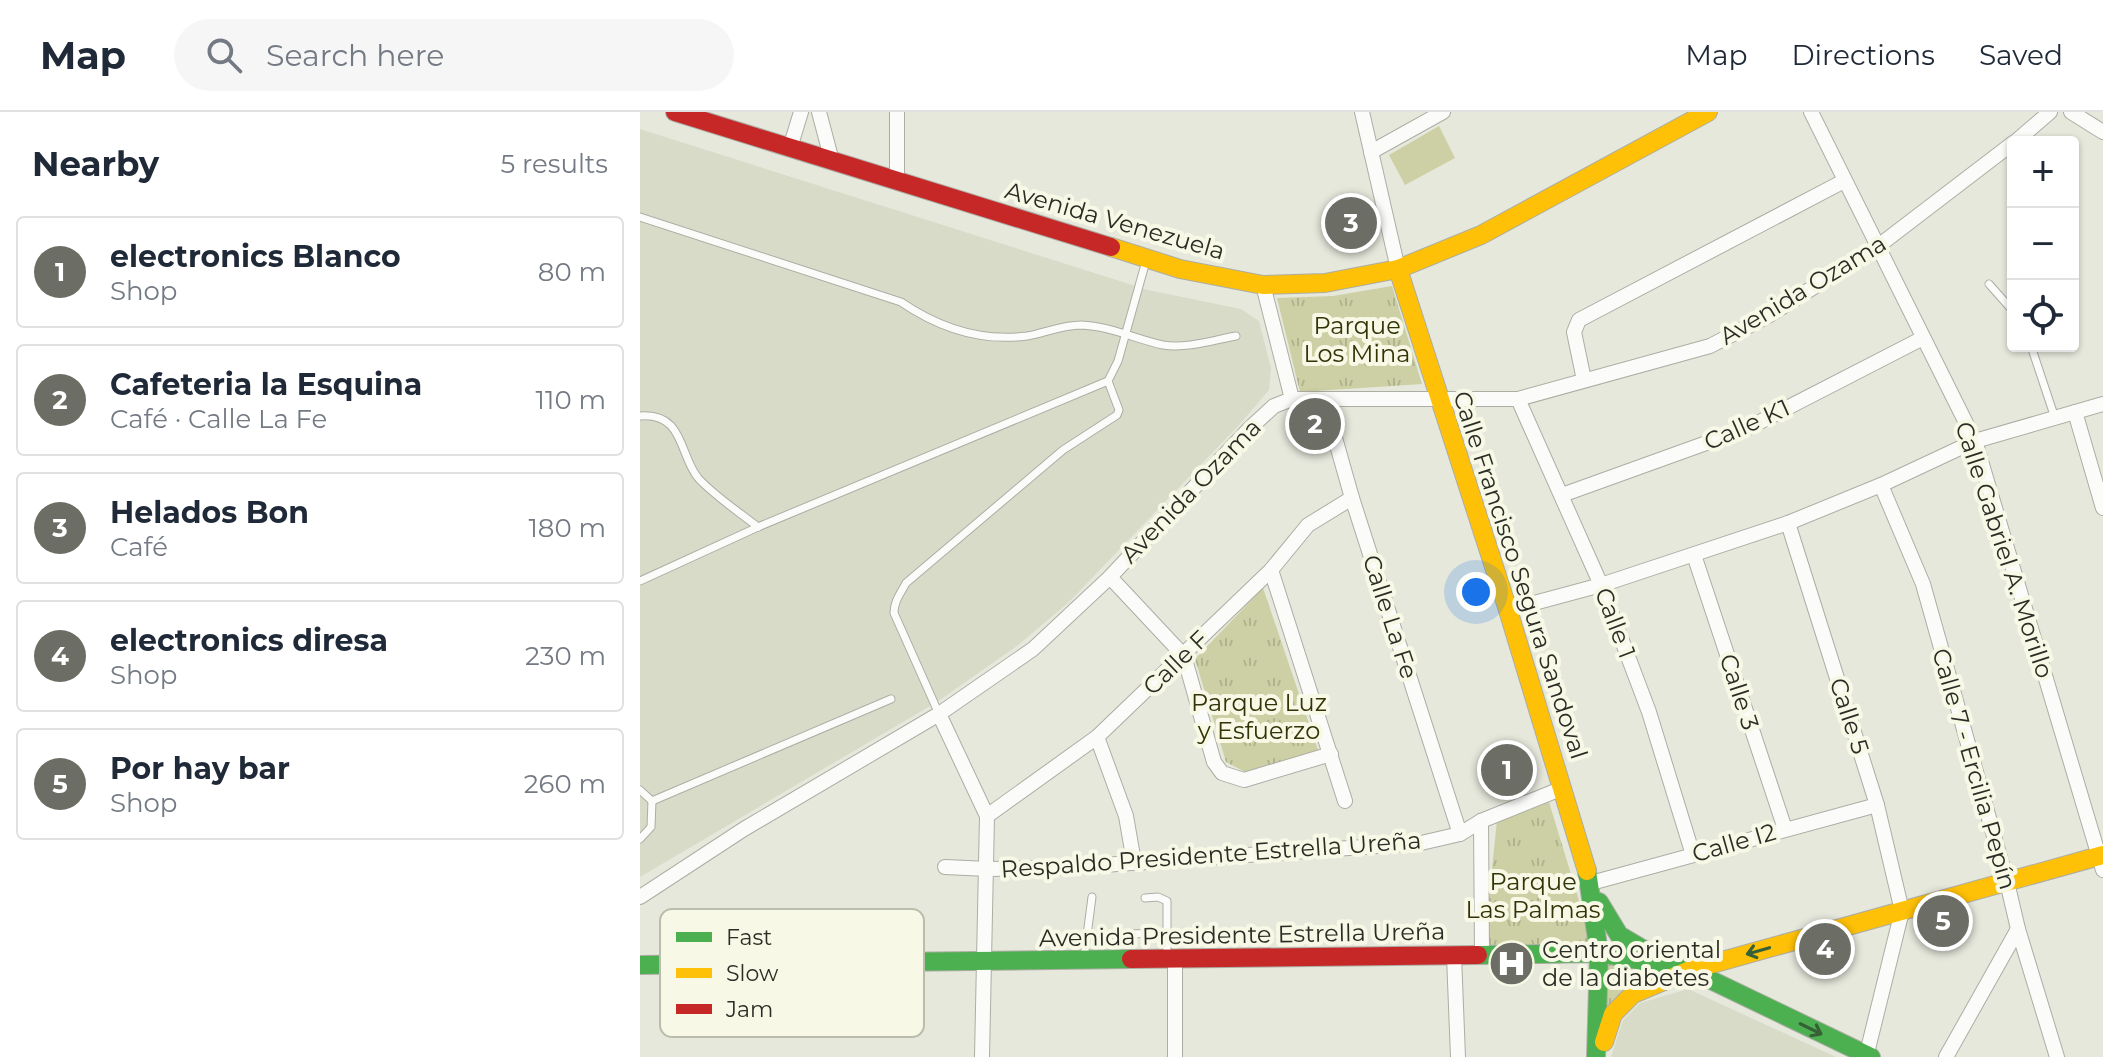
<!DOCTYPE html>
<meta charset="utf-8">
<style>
:root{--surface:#fff;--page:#f6f6f7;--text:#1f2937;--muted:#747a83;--line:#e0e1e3;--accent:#6c6e65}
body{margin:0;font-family:Montserrat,sans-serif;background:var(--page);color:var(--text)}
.controls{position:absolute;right:24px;top:24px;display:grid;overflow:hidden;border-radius:8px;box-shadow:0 2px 6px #0004}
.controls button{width:72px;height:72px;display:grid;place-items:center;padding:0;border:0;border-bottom:2px solid var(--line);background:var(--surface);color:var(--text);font:40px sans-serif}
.you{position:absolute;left:836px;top:480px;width:28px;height:28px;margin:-20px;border:6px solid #fff;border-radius:50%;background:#1a73e8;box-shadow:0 0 0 12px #1a73e833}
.badge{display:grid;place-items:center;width:52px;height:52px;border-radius:50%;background:var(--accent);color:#fff;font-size:26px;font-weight:700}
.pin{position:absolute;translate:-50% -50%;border:4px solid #fff;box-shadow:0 2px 8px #0006}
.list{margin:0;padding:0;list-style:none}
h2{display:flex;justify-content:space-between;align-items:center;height:104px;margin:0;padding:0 32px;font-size:34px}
h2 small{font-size:26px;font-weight:400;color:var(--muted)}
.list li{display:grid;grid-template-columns:52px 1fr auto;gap:24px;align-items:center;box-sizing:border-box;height:112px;margin:0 16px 16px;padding:0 16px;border:2px solid var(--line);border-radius:8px}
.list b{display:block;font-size:30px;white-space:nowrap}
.list p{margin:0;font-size:26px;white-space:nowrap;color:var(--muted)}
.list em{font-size:26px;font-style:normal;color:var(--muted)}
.icon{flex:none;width:44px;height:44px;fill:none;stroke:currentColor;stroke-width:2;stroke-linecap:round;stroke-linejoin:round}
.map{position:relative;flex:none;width:1463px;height:945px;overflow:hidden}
header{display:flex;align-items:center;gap:48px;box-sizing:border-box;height:112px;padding:0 40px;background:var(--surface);border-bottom:2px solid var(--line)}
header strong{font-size:38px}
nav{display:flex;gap:44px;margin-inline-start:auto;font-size:28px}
.search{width:560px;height:72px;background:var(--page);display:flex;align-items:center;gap:20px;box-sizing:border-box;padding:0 28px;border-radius:44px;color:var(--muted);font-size:30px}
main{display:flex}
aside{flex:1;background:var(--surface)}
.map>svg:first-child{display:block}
.built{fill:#d9dbc9}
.grass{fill:#cdd0a4}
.park{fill:url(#park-tufts)}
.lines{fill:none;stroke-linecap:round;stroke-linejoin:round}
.lane-casing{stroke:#acada4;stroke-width:9}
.street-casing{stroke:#acada4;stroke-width:16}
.fast-casing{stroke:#acada4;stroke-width:20}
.slow-casing{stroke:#acada4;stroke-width:20}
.jam-casing{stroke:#acada4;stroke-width:20}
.lane{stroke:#fbfcfa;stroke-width:7}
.street{stroke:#fbfcfa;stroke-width:14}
.fast{stroke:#4caf50;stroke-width:18}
.slow{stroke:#ffc107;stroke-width:18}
.jam{stroke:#c62828;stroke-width:18}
.oneway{stroke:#386036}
.labels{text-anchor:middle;stroke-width:8;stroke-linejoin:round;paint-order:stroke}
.street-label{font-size:24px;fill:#2b2c25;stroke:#f7f9e6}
.park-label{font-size:24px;fill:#323306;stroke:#f7f9e6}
.poi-label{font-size:24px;fill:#2b2c25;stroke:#f7f9e6;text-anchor:start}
.key{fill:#f7f9e6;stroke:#babcac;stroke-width:2}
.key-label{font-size:22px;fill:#2b2c25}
</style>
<header>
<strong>Map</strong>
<div class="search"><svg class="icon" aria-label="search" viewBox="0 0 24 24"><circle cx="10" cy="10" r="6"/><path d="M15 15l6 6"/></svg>Search here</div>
<nav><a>Map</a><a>Directions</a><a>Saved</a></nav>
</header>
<main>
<aside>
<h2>Nearby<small>5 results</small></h2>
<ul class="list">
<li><span class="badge">1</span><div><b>electronics Blanco</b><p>Shop</p></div><em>80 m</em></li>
<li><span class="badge">2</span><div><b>Cafeteria la Esquina</b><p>Café · Calle La Fe</p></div><em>110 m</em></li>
<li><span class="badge">3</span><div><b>Helados Bon</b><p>Café</p></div><em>180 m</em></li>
<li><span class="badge">4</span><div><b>electronics diresa</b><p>Shop</p></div><em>230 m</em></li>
<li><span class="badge">5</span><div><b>Por hay bar</b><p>Shop</p></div><em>260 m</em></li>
</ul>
</aside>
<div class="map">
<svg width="1463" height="945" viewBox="0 0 1463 945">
<defs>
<pattern id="park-tufts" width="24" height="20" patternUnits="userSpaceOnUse" patternTransform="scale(2)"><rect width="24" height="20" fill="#cdd0a4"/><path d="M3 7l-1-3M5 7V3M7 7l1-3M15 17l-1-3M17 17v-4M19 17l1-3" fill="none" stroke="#b0b38d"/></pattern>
</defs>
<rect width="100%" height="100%" fill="#e6e8dc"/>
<!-- built -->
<g class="built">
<path d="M0 17 508 178 601 197 619 209 631 256 629 278 600 312 429 490 377 534 297 590 0 765Z"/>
<path d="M1048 877 1196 945H971L983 908 1000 891Z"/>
</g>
<!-- grass -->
<path class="grass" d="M799 14 815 46 765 73 749 43Z"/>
<!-- park -->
<g class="park">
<path d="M752 174 782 272 660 280 637 186 693 184Z"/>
<path d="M623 476 678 638 605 660 586 650 555 547Z"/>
<path d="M909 690 948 818 950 831 844 833 857 708Z"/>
<path d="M965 851 1019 861 963 915Z"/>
</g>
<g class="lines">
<defs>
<g id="lane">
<path d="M0 105 261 190C299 216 340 230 387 224 404 221 423 213 441 213 470 214 495 227 523 233 546 237 574 228 596 224"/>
<path d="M1349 172 1373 199"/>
<path d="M1391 234 1415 306"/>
<path d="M0 304C45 300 39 345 59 367 76 385 99 400 118 415"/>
<path d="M0 469 118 415 468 269 478 249 506 149"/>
<path d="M299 602 254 501C254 489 261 481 266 471L423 338 477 303 479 298 468 269"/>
<path d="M0 678 12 689"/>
<path d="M12 689 251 587"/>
<path d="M0 727 11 715 12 689"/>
<path d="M505 786 518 785 527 789V843"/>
<path d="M447 823 527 821"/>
<path d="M444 846 452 785"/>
</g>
<g id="street">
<path d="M179 0 192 49"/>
<path d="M722 0 758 157"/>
<path d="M1171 0 1335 329 1463 758"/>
<path d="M1431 0 1463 20"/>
<path d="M1375 30 1410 0"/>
<path d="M150 36 161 0"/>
<path d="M731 40 803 0"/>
<path d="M257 69V0"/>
<path d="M623 173 652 287"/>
<path d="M944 268 934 220 939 208 1204 69"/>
<path d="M684 287 712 386 820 722"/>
<path d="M878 287 961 473 1009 600 1053 743"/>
<path d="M1435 300 1463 396"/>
<path d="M1241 373 1283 472 1367 770 1378 817 1417 945"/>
<path d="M922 383 1108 316 1283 226"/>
<path d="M1148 411 1237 693 1262 799 1226 945"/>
<path d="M1054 443 1145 717"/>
<path d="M631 458 705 689"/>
<path d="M470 465 544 544 574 650 582 661 604 668 691 642"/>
<path d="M868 498 961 473 1148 411 1241 373 1335 329 1463 292"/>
<path d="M299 602 347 704 342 945"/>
<path d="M457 625 486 704 494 750"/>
<path d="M347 704 457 625 631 458 668 413 712 386"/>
<path d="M841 709 842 842"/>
<path d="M305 755 348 757 420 756 781 731 820 722 841 709 923 676"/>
<path d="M951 771 1237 693"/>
<path d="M0 785 104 717 299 602 393 537 470 465 609 317 634 294 652 287H878L1070 234 1128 204 1237 135 1373 31"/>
<path d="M814 844 818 945"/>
<path d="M535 945V847"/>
<path d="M1306 945 1378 817"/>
</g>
<g id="fast">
<path d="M947 759 959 841 956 945"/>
<path d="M959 790 979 823 1013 843"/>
<path d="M838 843 959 841 1050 858 1231 945"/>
<path d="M0 853 491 847"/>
</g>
<g id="slow">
<path d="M471 135 540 157 623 173 685 171 758 157 841 123 1068 0"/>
<path d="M758 157 868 498 947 759"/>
<path d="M964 930 973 902 993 882 1050 858 1463 743"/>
</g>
<g id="jam">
<path d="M35 0 471 135"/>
<path d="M491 847 838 843"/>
</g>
</defs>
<!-- lane casing -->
<use href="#lane" class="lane-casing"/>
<!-- street casing -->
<use href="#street" class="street-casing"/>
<!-- fast casing -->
<use href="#fast" class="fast-casing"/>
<!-- slow casing -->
<use href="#slow" class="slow-casing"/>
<!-- jam casing -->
<use href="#jam" class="jam-casing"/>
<!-- lane -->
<use href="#lane" class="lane"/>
<!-- street -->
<use href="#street" class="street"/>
<!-- fast -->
<use href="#fast" class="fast"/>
<!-- slow -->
<use href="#slow" class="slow"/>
<!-- jam -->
<use href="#jam" class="jam"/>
</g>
<!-- one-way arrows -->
<defs><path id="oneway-shaft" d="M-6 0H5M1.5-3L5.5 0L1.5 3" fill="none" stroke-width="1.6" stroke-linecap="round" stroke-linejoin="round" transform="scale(2)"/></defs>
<g class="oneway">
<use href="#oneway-shaft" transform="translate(1118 839) rotate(164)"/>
<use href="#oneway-shaft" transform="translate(1171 917) rotate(26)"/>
</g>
<!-- icons -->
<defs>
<symbol id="hospital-disc" viewBox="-11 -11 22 22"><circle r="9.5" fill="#6c6e65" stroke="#f7f9e6"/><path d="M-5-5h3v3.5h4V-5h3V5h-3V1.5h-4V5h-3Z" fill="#fff"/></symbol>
</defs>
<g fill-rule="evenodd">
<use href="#hospital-disc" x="846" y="826" width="51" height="51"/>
</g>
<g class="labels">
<!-- street labels -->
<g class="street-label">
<text transform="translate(475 109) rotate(16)" y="8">Avenida Venezuela</text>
<text transform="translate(1163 178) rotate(-31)" y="8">Avenida Ozama</text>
<text transform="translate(1107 313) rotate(-24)" y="8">Calle K1</text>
<text transform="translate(551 379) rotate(-46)" y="8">Avenida Ozama</text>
<text transform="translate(1364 438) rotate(72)" y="8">Calle Gabriel A. Morillo</text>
<text transform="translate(880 463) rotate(72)" y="8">Calle Francisco Segura Sandoval</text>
<text transform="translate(750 505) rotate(72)" y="8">Calle La Fe</text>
<text transform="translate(975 511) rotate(69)" y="8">Calle 1</text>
<text transform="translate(536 551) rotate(-44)" y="8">Calle F</text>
<text transform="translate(1099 580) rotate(72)" y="8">Calle 3</text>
<text transform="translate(1209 604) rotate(72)" y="8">Calle 5</text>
<text transform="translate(1334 657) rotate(74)" y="8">Calle 7 - Ercilia Pepín</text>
<text transform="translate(1094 731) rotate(-16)" y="8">Calle I2</text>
<text transform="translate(571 743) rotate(-4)" y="8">Respaldo Presidente Estrella Ureña</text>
<text transform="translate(602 823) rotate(-1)" y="8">Avenida Presidente Estrella Ureña</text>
</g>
<!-- park labels -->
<g class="park-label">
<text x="717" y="222">Parque<tspan x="717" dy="28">Los Mina</tspan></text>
<text x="619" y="599">Parque Luz<tspan x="619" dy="28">y Esfuerzo</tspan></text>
<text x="893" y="778">Parque<tspan x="893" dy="28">Las Palmas</tspan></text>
</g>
<!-- poi labels -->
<g class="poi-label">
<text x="902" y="846">Centro oriental<tspan x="902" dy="28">de la diabetes</tspan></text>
</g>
</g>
<!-- legend -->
<rect x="20" y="797" width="264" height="128" rx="12" class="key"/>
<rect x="36" y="820" width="36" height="10" fill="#4caf50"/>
<rect x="36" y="856" width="36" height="10" fill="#ffc107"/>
<rect x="36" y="892" width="36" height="10" fill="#c62828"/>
<g class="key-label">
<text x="86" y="833">Fast</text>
<text x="86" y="869">Slow</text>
<text x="86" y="905">Jam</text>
</g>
</svg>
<div class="controls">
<button>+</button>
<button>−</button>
<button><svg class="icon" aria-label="locate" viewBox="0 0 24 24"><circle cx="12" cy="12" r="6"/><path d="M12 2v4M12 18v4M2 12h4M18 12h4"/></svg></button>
</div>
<div class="you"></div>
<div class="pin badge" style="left:867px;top:658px">1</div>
<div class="pin badge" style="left:675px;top:312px">2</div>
<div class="pin badge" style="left:711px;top:111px">3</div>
<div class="pin badge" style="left:1185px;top:837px">4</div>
<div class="pin badge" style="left:1303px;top:809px">5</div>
</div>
</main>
